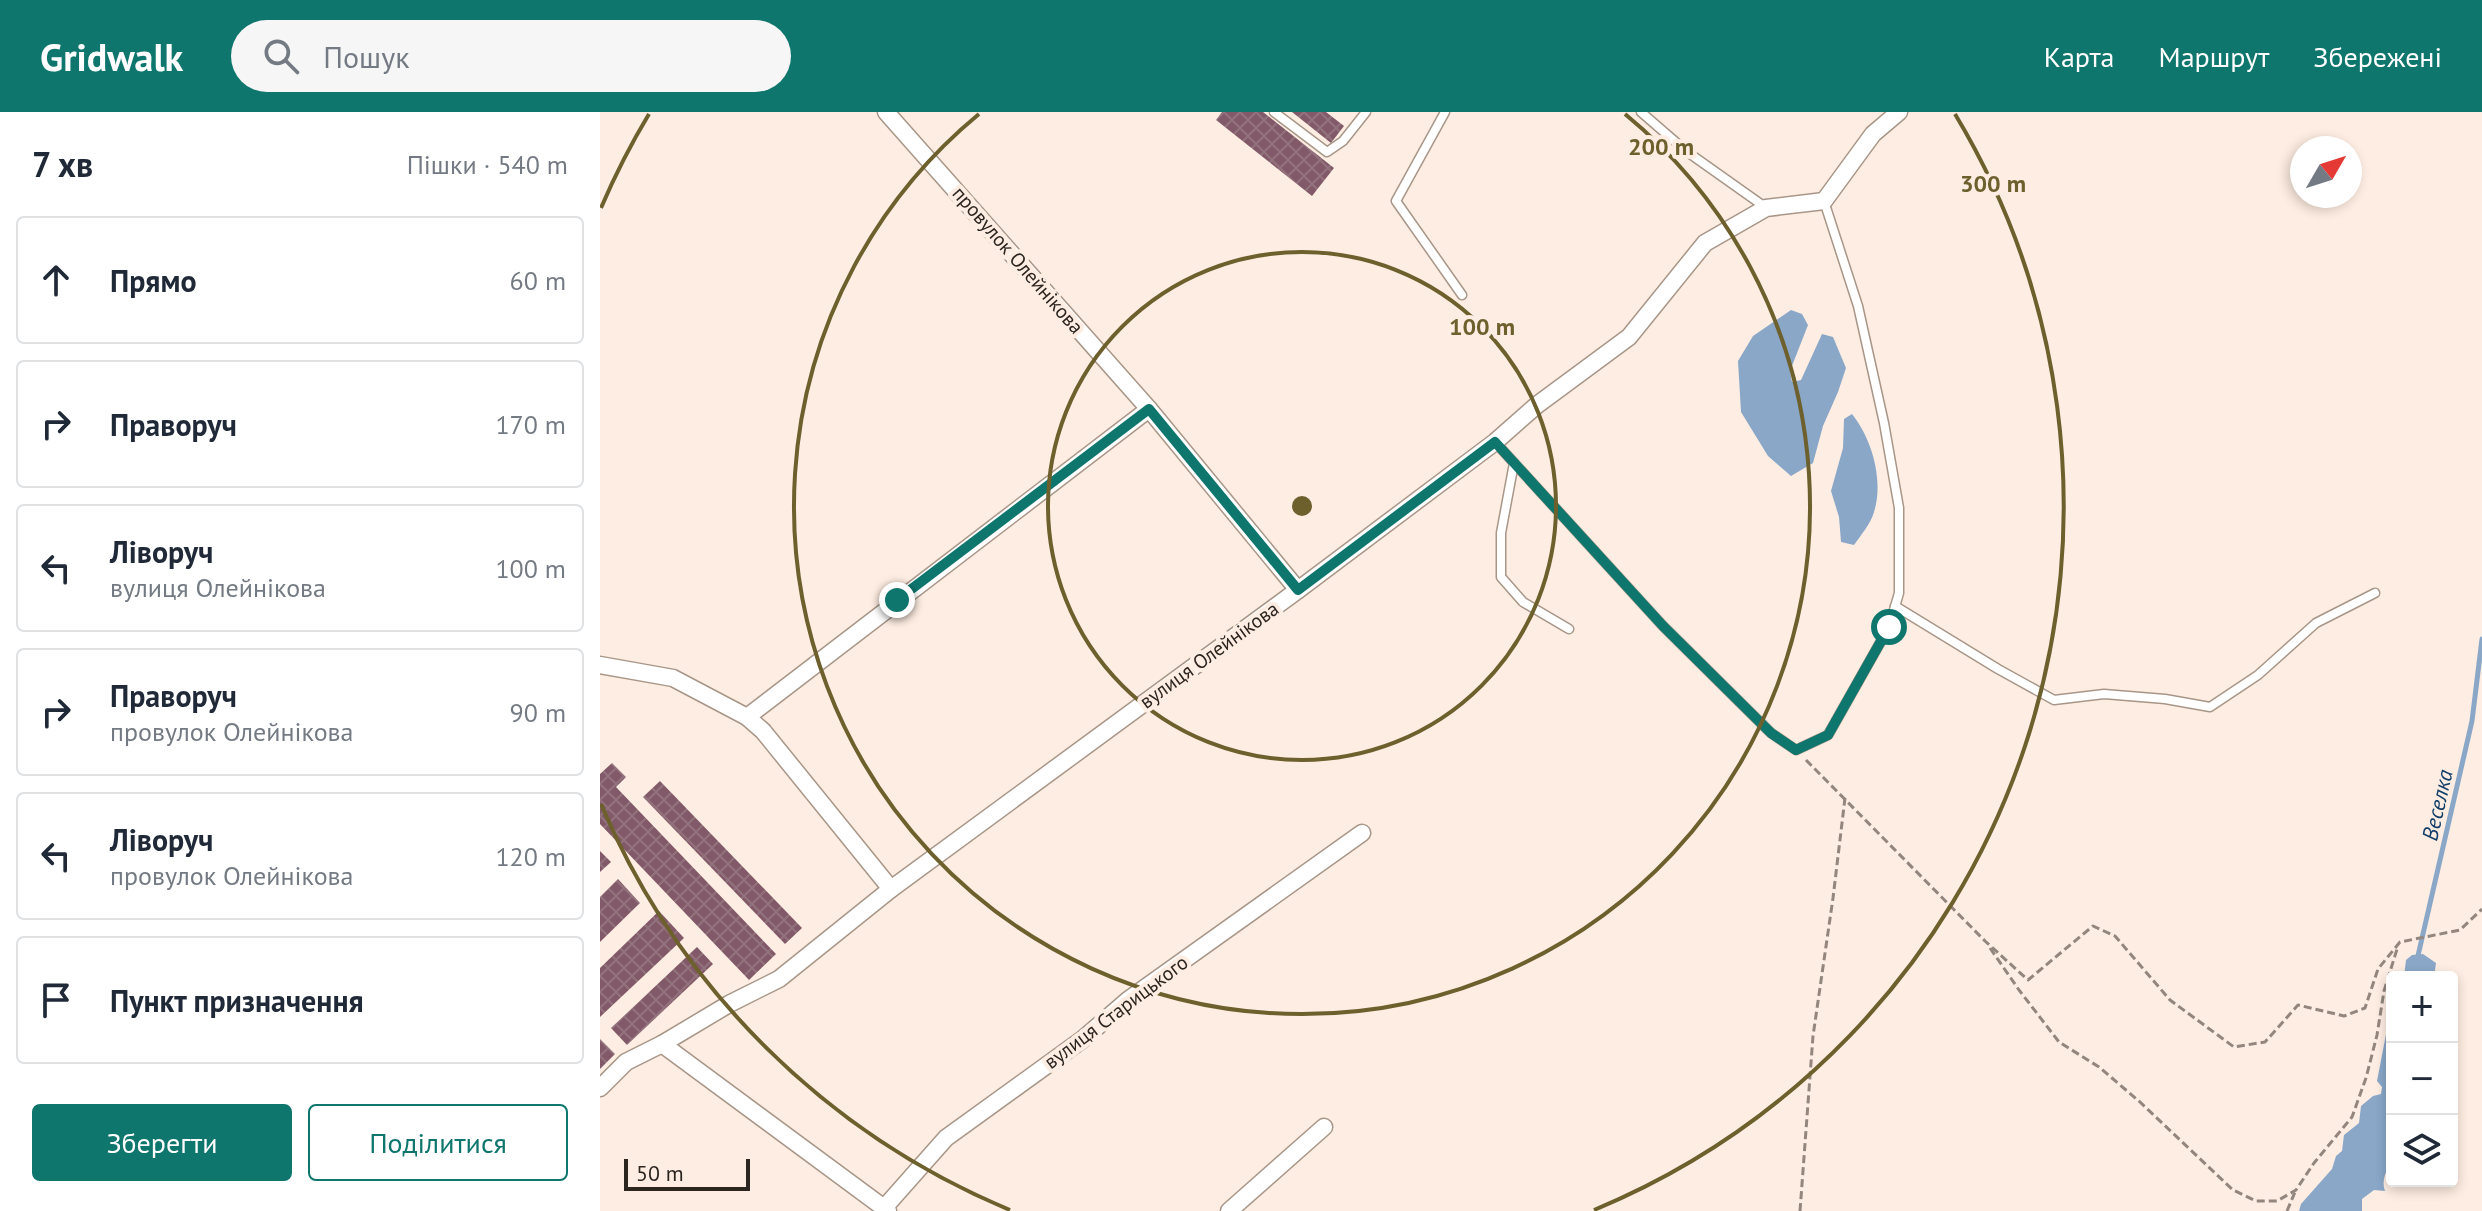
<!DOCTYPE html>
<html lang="uk">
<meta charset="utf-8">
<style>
:root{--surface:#fff;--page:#f6f6f7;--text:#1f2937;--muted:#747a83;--line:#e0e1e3;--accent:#0f766e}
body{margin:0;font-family:"PT Sans",sans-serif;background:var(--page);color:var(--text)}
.controls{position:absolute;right:24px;bottom:24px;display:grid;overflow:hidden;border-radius:8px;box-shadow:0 4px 12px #0003}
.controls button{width:72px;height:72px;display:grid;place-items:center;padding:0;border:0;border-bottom:2px solid var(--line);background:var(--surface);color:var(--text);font:40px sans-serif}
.compass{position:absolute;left:1690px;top:24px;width:72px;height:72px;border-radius:50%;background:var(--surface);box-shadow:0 4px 12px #0003;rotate:51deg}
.scale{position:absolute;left:24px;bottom:20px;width:126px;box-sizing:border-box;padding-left:8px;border:4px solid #2c2520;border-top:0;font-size:22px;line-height:28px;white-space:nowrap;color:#2c2520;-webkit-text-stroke:6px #feede2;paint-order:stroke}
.stop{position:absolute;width:24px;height:24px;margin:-18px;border:6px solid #0f766e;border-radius:50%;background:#fff}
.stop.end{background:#0f766e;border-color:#fff;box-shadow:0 2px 8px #0008}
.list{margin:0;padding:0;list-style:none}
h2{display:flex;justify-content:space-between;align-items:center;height:104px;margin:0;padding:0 32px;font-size:34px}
h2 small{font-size:26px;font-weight:400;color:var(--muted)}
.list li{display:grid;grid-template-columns:52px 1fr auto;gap:24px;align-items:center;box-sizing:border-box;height:128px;margin:0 16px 16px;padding:0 16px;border:2px solid var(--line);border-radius:8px}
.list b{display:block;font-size:30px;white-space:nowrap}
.list p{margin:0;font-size:26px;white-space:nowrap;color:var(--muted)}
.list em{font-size:26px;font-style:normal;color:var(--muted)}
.actions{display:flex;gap:16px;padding:24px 32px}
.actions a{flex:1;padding:18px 0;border:2px solid var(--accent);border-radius:8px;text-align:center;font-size:28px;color:var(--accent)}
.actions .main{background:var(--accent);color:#fff}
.icon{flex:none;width:44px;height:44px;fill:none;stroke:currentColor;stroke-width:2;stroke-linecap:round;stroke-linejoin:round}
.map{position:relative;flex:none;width:1882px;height:1099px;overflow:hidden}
header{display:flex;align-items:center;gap:48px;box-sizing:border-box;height:112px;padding:0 40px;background:var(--accent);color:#fff}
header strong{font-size:38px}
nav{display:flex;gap:44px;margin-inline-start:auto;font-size:28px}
.search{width:560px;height:72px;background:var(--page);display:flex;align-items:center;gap:20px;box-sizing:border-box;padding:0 28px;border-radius:44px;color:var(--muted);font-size:30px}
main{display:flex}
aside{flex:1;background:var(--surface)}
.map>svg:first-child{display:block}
.water{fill:#8aa7c8}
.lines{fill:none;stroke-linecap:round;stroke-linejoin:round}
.stream{stroke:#8aa7c8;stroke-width:5}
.building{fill:url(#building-cross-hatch)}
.lane-casing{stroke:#a89688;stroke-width:11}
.street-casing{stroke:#a89688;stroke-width:19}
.path{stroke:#92867e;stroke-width:3;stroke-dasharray:8 4;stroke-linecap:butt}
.lane{stroke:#fff;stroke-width:8}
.street{stroke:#fff;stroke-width:16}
.route{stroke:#0f766e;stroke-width:10}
.ring{fill:none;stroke:#6d602d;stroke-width:4}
.labels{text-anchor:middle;stroke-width:8;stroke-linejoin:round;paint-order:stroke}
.street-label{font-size:20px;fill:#2c2520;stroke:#feede2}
.water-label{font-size:22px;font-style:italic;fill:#123d68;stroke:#feede2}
.centre{fill:#6d602d;stroke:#feede2;stroke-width:4}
.ring-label{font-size:24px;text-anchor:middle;font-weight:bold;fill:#6d602d;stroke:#feede2;stroke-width:8;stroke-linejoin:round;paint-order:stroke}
</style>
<header>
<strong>Gridwalk</strong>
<div class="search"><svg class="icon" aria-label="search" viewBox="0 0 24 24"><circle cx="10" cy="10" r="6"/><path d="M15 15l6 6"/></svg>Пошук</div>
<nav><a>Карта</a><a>Маршрут</a><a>Збережені</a></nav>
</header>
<main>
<aside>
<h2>7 хв<small>Пішки · 540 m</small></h2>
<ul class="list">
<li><svg class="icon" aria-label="ahead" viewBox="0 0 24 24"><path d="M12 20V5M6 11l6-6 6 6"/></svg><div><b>Прямо</b></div><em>60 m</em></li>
<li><svg class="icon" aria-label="right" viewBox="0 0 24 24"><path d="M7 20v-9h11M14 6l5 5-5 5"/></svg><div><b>Праворуч</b></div><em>170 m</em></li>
<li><svg class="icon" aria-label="left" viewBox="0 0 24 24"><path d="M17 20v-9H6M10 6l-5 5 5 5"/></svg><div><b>Ліворуч</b><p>вулиця Олейнікова</p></div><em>100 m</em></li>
<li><svg class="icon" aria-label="right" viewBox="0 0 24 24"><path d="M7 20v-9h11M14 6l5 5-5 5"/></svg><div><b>Праворуч</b><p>провулок Олейнікова</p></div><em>90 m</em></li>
<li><svg class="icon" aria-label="left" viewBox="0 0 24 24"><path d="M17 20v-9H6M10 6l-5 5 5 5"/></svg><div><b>Ліворуч</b><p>провулок Олейнікова</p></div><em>120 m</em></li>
<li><svg class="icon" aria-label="arrive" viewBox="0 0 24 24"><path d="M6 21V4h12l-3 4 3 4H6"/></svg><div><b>Пункт призначення</b></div></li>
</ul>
<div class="actions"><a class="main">Зберегти</a><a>Поділитися</a></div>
</aside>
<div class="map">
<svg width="1882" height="1099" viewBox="0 0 1882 1099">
<defs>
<pattern id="building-cross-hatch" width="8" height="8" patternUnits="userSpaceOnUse" patternTransform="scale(2)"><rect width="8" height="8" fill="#825968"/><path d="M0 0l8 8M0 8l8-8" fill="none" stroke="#92727d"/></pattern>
</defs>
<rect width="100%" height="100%" fill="#feede2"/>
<!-- water -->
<g class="water">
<path d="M1191 198 1202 202 1208 213 1190 259 1192 270 1201 268 1222 222 1233 225 1246 256 1238 280 1223 314 1213 351 1191 364 1168 344 1141 300 1138 249 1153 224Z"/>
<path d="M1252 302C1272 327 1284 368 1274 400 1271 411 1261 423 1254 433L1241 430 1239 405 1231 379 1243 336 1244 307Z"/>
<path d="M1823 842 1836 851 1834 865H1804L1806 848 1812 843Z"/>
<path d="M1792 909V1050C1786 1058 1781 1069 1785 1079L1774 1078 1762 1087V1099H1699L1701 1092 1732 1057 1736 1044 1742 1039 1744 1023 1759 1011 1761 994 1773 984 1781 982 1782 975 1777 969 1788 912Z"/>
</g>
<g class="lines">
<!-- stream -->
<path class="stream" d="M1817 848 1872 609 1882 527"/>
</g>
<!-- building -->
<g class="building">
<path d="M622 0H663L734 56 712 84 616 8Z"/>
<path d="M692 0H726L744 14 731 31Z"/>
<path d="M12 651 26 665 16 675 176 842 149 868 0 712V662Z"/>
<path d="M60 669 202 816 185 832 43 685Z"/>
<path d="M0 739 11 750 0 760Z"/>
<path d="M18 767 40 791 0 830V785Z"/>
<path d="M59 799 84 826 0 905V856Z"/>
<path d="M97 835 113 852 27 933 11 916Z"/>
<path d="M0 927 15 942 0 957Z"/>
</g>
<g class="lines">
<defs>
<g id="lane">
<path d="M674 0 727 40 743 29 766 0"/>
<path d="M845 0 796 89 862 183"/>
<path d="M1041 0 1086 39 1165 95"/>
<path d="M895 330 1063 514 1171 621 1196 638 1228 623 1289 515 1299 481V396L1284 311 1258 194 1224 89"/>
<path d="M914 351 901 421V465L923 490 969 517"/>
<path d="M1295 494 1398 557 1454 588 1504 582 1565 587 1610 595 1658 563 1716 511 1775 481"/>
</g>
<g id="street">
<path d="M286 0 549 297 698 478"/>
<path d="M0 553 73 566 147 605 163 619 291 777"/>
<path d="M147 605 549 297"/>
<path d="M62 932 288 1099"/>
<path d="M0 976 26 950 62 932 129 892 179 867 291 777 698 478 895 330 937 293 1029 225 1105 131 1166 96 1224 89 1273 22 1299 0"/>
<path d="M284 1096 346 1026 483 927 528 888 762 721"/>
<path d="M629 1099 724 1015"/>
</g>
</defs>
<!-- lane casing -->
<use href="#lane" class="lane-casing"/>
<!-- street casing -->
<use href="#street" class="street-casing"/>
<!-- path -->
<g class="path">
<path d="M1206 648 1385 829 1428 868 1493 814 1515 824 1570 888 1634 935 1665 930 1698 893 1744 904 1765 896 1778 857 1800 830 1860 818 1882 797"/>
<path d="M1390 836 1419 878 1459 930 1499 955 1540 990 1633 1078 1656 1089H1677L1696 1078 1714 1051 1752 1005 1766 966 1777 923 1784 879 1798 834"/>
<path d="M1200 1099 1213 924 1233 786 1245 686"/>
<path d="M1687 1099 1695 1080"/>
</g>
<!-- lane -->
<use href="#lane" class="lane"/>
<!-- street -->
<use href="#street" class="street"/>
</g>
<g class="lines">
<!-- route -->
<path class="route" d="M297 488 549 297 698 478 895 330 1063 514 1171 621 1196 638 1228 623 1289 515"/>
</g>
<!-- distance rings -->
<g class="ring">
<circle cx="702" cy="394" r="254"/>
<path d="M1025 2A508 508 0 1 1 379 2"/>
<path d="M410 1098A762 762 0 0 1 1 692M1 96A762 762 0 0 1 49 2M1355 2A762 762 0 0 1 994 1098"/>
</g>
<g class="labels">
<!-- street labels -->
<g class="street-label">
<text transform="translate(418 148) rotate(49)" y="7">провулок Олейнікова</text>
<text transform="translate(609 543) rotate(-36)" y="7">вулиця Олейнікова</text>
<text transform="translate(516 900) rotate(-37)" y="7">вулиця Старицького</text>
</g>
<!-- water labels -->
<g class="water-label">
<text transform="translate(1837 693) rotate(-77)" y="8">Веселка</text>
</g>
</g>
<circle cx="702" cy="394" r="12" class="centre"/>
<g class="ring-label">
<text x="1061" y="43">200 m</text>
<text x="1393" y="80">300 m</text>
<text x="882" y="223">100 m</text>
</g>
</svg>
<div class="controls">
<button>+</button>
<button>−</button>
<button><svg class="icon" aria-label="layers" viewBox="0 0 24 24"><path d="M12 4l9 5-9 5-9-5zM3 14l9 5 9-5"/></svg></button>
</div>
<svg class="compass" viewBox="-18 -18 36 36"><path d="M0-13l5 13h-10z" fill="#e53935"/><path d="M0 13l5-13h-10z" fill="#747a83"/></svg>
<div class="scale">50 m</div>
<div class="stop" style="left:1289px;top:515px"></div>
<div class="stop end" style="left:297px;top:488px"></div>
</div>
</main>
